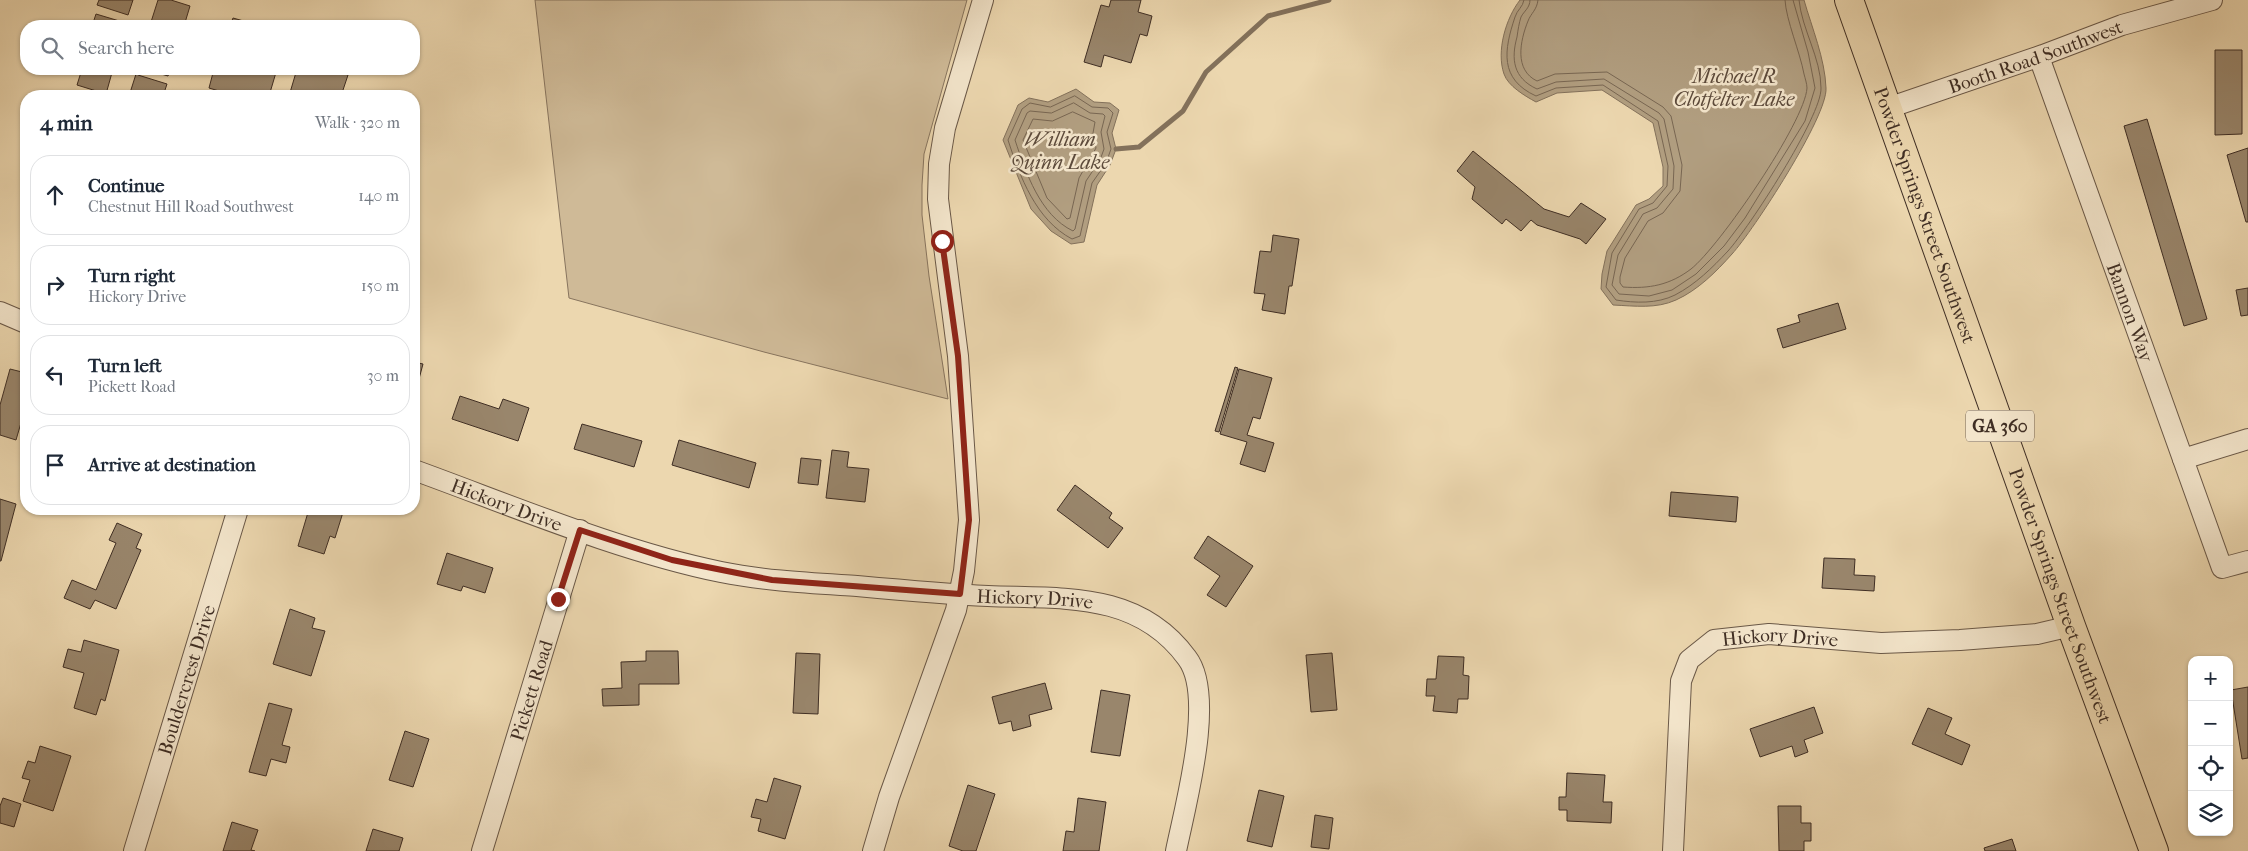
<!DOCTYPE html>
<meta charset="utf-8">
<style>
:root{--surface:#fff;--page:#f2f2f3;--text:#1f2937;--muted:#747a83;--line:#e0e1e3}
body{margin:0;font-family:"IM FELL French Canon",serif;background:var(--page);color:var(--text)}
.controls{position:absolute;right:15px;bottom:15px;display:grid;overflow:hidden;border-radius:10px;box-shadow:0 1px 4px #0004}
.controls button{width:45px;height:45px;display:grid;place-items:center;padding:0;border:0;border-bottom:1px solid var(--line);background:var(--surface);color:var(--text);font:25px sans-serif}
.stop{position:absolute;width:15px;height:15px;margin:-11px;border:4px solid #8f2418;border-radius:50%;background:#fff}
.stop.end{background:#8f2418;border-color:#fff;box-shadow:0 1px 5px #0008}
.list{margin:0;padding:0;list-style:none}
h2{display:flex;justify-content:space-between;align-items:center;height:65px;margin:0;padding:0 20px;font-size:21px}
h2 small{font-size:16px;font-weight:400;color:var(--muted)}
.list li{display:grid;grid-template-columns:32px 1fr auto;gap:15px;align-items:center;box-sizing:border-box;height:80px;margin:0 10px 10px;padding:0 10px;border:1px solid var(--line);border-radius:20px}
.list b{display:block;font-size:19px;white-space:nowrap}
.list p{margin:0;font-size:16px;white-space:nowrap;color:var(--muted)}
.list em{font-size:16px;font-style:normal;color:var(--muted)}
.icon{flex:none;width:28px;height:28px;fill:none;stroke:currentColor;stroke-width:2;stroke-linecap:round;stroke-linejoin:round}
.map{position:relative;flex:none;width:2248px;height:851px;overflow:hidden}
.search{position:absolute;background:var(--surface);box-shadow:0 1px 4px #0004;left:20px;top:20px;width:400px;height:55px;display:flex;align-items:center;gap:12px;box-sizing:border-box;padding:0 18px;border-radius:20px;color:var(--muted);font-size:19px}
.panel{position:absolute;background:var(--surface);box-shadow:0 1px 4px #0004;left:20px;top:90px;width:400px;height:425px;border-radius:20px}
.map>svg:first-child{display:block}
.green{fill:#cfba97;stroke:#87745e}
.water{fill:#b19e80;stroke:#83715b}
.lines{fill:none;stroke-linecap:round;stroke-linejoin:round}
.shore{stroke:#786652;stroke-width:1}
.stream{stroke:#83715b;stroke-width:5}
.building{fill:#99866c;stroke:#3f2e24}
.street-casing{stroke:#6a5847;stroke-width:22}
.primary-casing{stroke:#3f2e24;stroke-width:30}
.street{stroke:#f3e5cb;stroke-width:20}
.primary{stroke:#ecd7af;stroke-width:28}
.route{stroke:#8f2418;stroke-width:6}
.labels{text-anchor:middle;stroke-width:5;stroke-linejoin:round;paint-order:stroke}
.shield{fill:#f3e5cb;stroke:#756556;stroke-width:1}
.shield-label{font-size:18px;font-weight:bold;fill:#3f2e24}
.street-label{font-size:19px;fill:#3f2e24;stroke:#f3e5cb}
.water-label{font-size:20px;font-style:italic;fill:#5c4a3b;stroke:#f3e5cb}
</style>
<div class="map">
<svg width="2248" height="851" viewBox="0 0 2248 851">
<rect width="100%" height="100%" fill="#ecd7af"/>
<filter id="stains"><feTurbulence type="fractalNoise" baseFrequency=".004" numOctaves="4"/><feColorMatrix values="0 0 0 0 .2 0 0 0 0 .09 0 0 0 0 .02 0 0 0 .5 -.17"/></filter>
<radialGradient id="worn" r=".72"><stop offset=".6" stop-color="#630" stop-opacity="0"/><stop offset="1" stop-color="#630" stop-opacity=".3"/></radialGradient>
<!-- green -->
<path class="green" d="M535 0H967L924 154 922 185V215L929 276 948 399 764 352 569 298Z"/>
<!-- water -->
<g class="water">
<path d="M1520 0H1804C1812 28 1825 59 1826 88 1828 116 1753 231 1732 254 1716 272 1698 290 1676 300 1656 309 1635 306 1613 305L1601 289 1602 274 1607 251 1636 205 1649 199 1663 186V167L1653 123 1602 90 1557 93 1536 102C1525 96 1508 86 1504 74 1496 51 1506 18 1520 0Z"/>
<path d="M1076 89 1094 102 1110 103 1119 110 1112 133 1116 149 1110 165 1097 185 1084 242 1071 244 1051 231 1031 209 1003 140 1018 105 1029 98 1048 102Z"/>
</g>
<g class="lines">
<!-- shore -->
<g class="shore">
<path d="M1524 0C1523 7 1517 10 1515 17 1504 50 1499 79 1536 96L1556 88 1603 85 1658 121 1668 166 1667 186 1653 203 1639 209 1612 253 1606 287 1616 300C1635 303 1657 304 1675 295 1696 284 1712 268 1728 251 1748 229 1822 116 1821 88 1821 58 1802 30 1799 0"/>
<path d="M1530 0C1530 8 1524 11 1521 17 1519 23 1518 30 1517 37 1511 59 1513 78 1537 89L1556 82 1604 79 1659 113 1664 119 1674 166 1673 189 1657 208 1643 214 1618 255 1612 285 1619 294 1649 296 1672 290 1696 274 1724 246 1745 218 1805 121 1815 88 1808 52 1793 0"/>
<path d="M1538 0C1537 10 1531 13 1528 21 1520 41 1514 70 1537 81L1555 74 1607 72 1663 107 1671 116 1682 165 1680 191 1663 213 1648 221 1625 258 1620 277V283L1623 287C1649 289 1670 285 1691 269 1719 247 1805 122 1807 88 1807 84 1805 78 1804 74 1800 52 1786 20 1785 0"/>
<path d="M1075 96 1092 107 1108 108 1113 113 1107 132 1111 149 1106 163 1092 183 1080 236 1072 239C1036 220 1020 177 1008 140L1022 109 1030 103 1050 107Z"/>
<path d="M1074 103 1090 113 1103 114 1105 116 1101 132 1104 149 1100 160 1086 181 1075 229 1073 231C1040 215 1026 173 1015 140L1027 113 1030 111 1051 113Z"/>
<path d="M1073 112 1095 122 1093 133 1096 148 1079 178 1070 218 1067 219 1047 198 1023 140 1033 119 1052 121Z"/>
</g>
<!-- stream -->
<path class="stream" d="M1116 149 1139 147 1183 111 1206 72 1268 16 1329 0"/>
</g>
<!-- building -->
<g class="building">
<path d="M99 0H133L128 15 97 5Z"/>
<path d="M158 0H171L190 6 184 26H166L151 22Z"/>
<path d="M1111 0H1141L1138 12 1152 16 1147 36 1140 34 1131 63 1104 55 1101 67 1084 62 1101 5 1109 7Z"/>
<path d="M96 14 126 23 125 26H92Z"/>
<path d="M233 18 261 26H230Z"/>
<path d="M2215 50H2242V134L2215 135Z"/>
<path d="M82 69H113L106 94 77 85Z"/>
<path d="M118 69H140L138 75 167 84 163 96H129L136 74Z"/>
<path d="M144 69H171L168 76Z"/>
<path d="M214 69H277L269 96H237L223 92 221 96H217L219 91 209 88Z"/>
<path d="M297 69H327L348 75 341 96H289Z"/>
<path d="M2147 119 2207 319 2184 326 2124 126Z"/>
<path d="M2248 148V222H2246L2227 155Z"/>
<path d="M1473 151 1544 209 1569 217 1581 203 1606 219 1586 244 1580 239 1537 225 1531 220 1521 231 1506 219 1502 224 1472 199 1475 187 1457 171Z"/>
<path d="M1273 235 1299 239 1292 286H1289L1285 314 1262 310 1265 294 1254 293 1260 251 1271 252Z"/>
<path d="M2248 288V315L2241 316 2236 290Z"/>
<path d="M1838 303 1846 329 1783 348 1777 329 1800 322 1798 315Z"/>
<path d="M414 362 423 364 416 390 414 389Z"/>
<path d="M1235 367 1238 368 1219 432 1215 431Z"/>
<path d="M10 369 26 373V417L23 416 16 440 0 435V405Z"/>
<path d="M1239 369 1272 378 1260 419 1253 417 1247 435 1274 443 1265 472 1240 464 1247 442 1220 434Z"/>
<path d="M460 396 499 409 503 399 529 408 518 441 452 419Z"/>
<path d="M582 424 642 441 634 467 574 449Z"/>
<path d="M679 440 756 463 749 488 672 465Z"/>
<path d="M832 450 849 452 847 467 869 469 865 502 826 498Z"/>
<path d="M801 458 821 460 818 485 798 483Z"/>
<path d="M1075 485 1112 513 1109 518 1123 528 1108 548 1057 510Z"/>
<path d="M1671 492 1738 497 1736 522 1669 516Z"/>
<path d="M0 499 16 504 1 561H0Z"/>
<path d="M309 509H344L335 538 330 536 324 554 298 546Z"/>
<path d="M117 523 142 534 136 548 141 550 116 609 95 600 90 609 64 598 72 580 96 590 116 543 109 540Z"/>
<path d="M1208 536 1253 566 1226 607 1207 595 1220 576 1194 558Z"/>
<path d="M447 553 493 568 485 593 463 586 461 591 437 584Z"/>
<path d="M1824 558 1855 559 1854 575 1875 576 1874 591 1822 588Z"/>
<path d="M290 609 315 618 312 628 325 631 311 676 273 664Z"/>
<path d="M84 640 119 650 105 701 101 699 96 715 74 708 84 673 63 667 68 649 81 652Z"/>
<path d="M646 651H678L679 684H639V705L603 706 602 689 622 688 621 662 646 661Z"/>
<path d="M796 653 820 654 818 714 793 713Z"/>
<path d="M1332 653 1337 710 1311 712 1306 655Z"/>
<path d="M1438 656 1464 657 1463 675 1469 676 1468 699H1458L1457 713 1433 711 1435 696H1426L1427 679H1436Z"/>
<path d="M1045 683 1052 709 1029 715 1031 726 1013 731 1011 721 999 724 992 697Z"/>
<path d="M2248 687V758L2242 759 2231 690Z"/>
<path d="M1101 690 1130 695 1120 756 1091 752Z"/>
<path d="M269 703 292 709 282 745 290 747 286 763 271 759 266 776 249 772Z"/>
<path d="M1814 707 1823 733 1804 740 1808 752 1795 757 1792 746 1760 757 1750 729Z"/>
<path d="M1928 708 1952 718 1945 734 1970 745 1962 765 1912 744Z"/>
<path d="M405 731 429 739 413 787 389 780Z"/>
<path d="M40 746 71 756 53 811 23 801 30 780 22 778 28 761 35 763Z"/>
<path d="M1567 773 1605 775 1603 802H1612L1611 823 1567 821V810H1559V797H1566Z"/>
<path d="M774 778 801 786 785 839 758 831 761 819 751 817 756 799 767 802Z"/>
<path d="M968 785 995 794 976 851H963L949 846Z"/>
<path d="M1259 790 1284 796 1272 847 1247 841Z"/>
<path d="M3 798 21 804 14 827 0 823V806Z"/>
<path d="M1078 798 1106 802 1099 851H1063L1066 831 1074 832Z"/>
<path d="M1778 806H1801V823H1811V841H1804V851H1779Z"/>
<path d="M1315 815 1333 818 1329 849 1311 847Z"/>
<path d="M232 822 258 830 251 850 255 851H223Z"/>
<path d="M373 829 403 838 399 851H366Z"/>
<path d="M2012 839 2016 851H1985L1984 848Z"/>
</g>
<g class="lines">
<defs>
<g id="street">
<path id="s1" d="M2039 57 2222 568 2248 561"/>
<path id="s2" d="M1888 108 2043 55 2122 25 2212 0"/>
<path d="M0 312 26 323"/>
<path d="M2183 459 2248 439"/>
<path id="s3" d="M414 470C513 506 619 551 721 572 766 581 811 583 857 586 901 590 945 594 988 596 1063 599 1138 591 1187 658 1216 696 1185 806 1176 851"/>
<path id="s4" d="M134 851 238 509"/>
<path id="s5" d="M482 851 580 530"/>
<path d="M873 851 889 797 956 610 964 571 969 520 958 356 938 199 939 164 945 128 983 0"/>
<path id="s6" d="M1673 851 1681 681 1689 660 1714 640 1769 634 1881 643 1960 640 2037 634 2071 626"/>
</g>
<g id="primary">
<path id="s7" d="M1849 0 2071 626 2154 851"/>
</g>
</defs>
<!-- street casing -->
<use href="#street" class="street-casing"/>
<!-- primary casing -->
<use href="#primary" class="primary-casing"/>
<!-- street -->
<use href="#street" class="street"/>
<!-- primary -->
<use href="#primary" class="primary"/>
</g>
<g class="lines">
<!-- route -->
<path class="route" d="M558 599 580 530 672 560 772 580 960 594 969 520 958 356 942 241"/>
</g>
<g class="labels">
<!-- shield labels -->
<rect class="shield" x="1966" y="410.5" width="68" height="31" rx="4"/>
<g class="shield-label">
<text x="2000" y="432">GA 360</text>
</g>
<!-- street labels -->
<g class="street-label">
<text dy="7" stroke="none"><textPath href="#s2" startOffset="156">Booth Road Southwest</textPath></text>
<text dy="7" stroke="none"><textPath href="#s7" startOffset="228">Powder Springs Street Southwest</textPath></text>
<text dy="7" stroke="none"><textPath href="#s1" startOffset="271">Bannon Way</textPath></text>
<text dy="7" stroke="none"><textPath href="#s3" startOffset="99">Hickory Drive</textPath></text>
<text dy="7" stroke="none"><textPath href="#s7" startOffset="632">Powder Springs Street Southwest</textPath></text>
<text dy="7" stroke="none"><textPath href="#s3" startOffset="639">Hickory Drive</textPath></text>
<text dy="7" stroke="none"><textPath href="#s6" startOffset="291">Hickory Drive</textPath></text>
<text dy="7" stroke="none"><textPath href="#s4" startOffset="179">Bouldercrest Drive</textPath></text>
<text dy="7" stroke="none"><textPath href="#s5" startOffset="168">Pickett Road</textPath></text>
</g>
<!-- water labels -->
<g class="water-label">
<text x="1734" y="83">Michael R<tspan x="1734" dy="23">Clotfelter Lake</tspan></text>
<text x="1060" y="146">William<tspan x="1060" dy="23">Quinn Lake</tspan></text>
</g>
</g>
<rect width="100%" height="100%" filter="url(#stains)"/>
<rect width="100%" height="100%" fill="url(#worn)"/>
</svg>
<div class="controls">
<button>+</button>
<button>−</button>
<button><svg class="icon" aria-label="locate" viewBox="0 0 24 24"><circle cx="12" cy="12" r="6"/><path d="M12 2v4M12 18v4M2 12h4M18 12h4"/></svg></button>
<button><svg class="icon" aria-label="layers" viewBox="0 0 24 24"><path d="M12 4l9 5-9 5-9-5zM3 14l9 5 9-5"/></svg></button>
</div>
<div class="stop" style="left:942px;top:241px"></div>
<div class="stop end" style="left:558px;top:599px"></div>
<div class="search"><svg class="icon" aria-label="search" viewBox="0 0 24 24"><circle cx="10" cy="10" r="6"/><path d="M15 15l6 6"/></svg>Search here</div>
<section class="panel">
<h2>4 min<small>Walk · 320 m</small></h2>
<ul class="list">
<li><svg class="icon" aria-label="ahead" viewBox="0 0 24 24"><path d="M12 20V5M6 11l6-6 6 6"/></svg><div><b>Continue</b><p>Chestnut Hill Road Southwest</p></div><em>140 m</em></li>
<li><svg class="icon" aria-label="right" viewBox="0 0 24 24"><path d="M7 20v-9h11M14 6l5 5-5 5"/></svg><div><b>Turn right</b><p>Hickory Drive</p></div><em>150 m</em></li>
<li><svg class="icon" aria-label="left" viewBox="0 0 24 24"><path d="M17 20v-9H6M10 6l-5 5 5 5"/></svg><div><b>Turn left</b><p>Pickett Road</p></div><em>30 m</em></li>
<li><svg class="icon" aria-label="arrive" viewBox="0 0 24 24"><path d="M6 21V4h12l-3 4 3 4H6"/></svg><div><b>Arrive at destination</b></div></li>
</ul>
</section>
</div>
